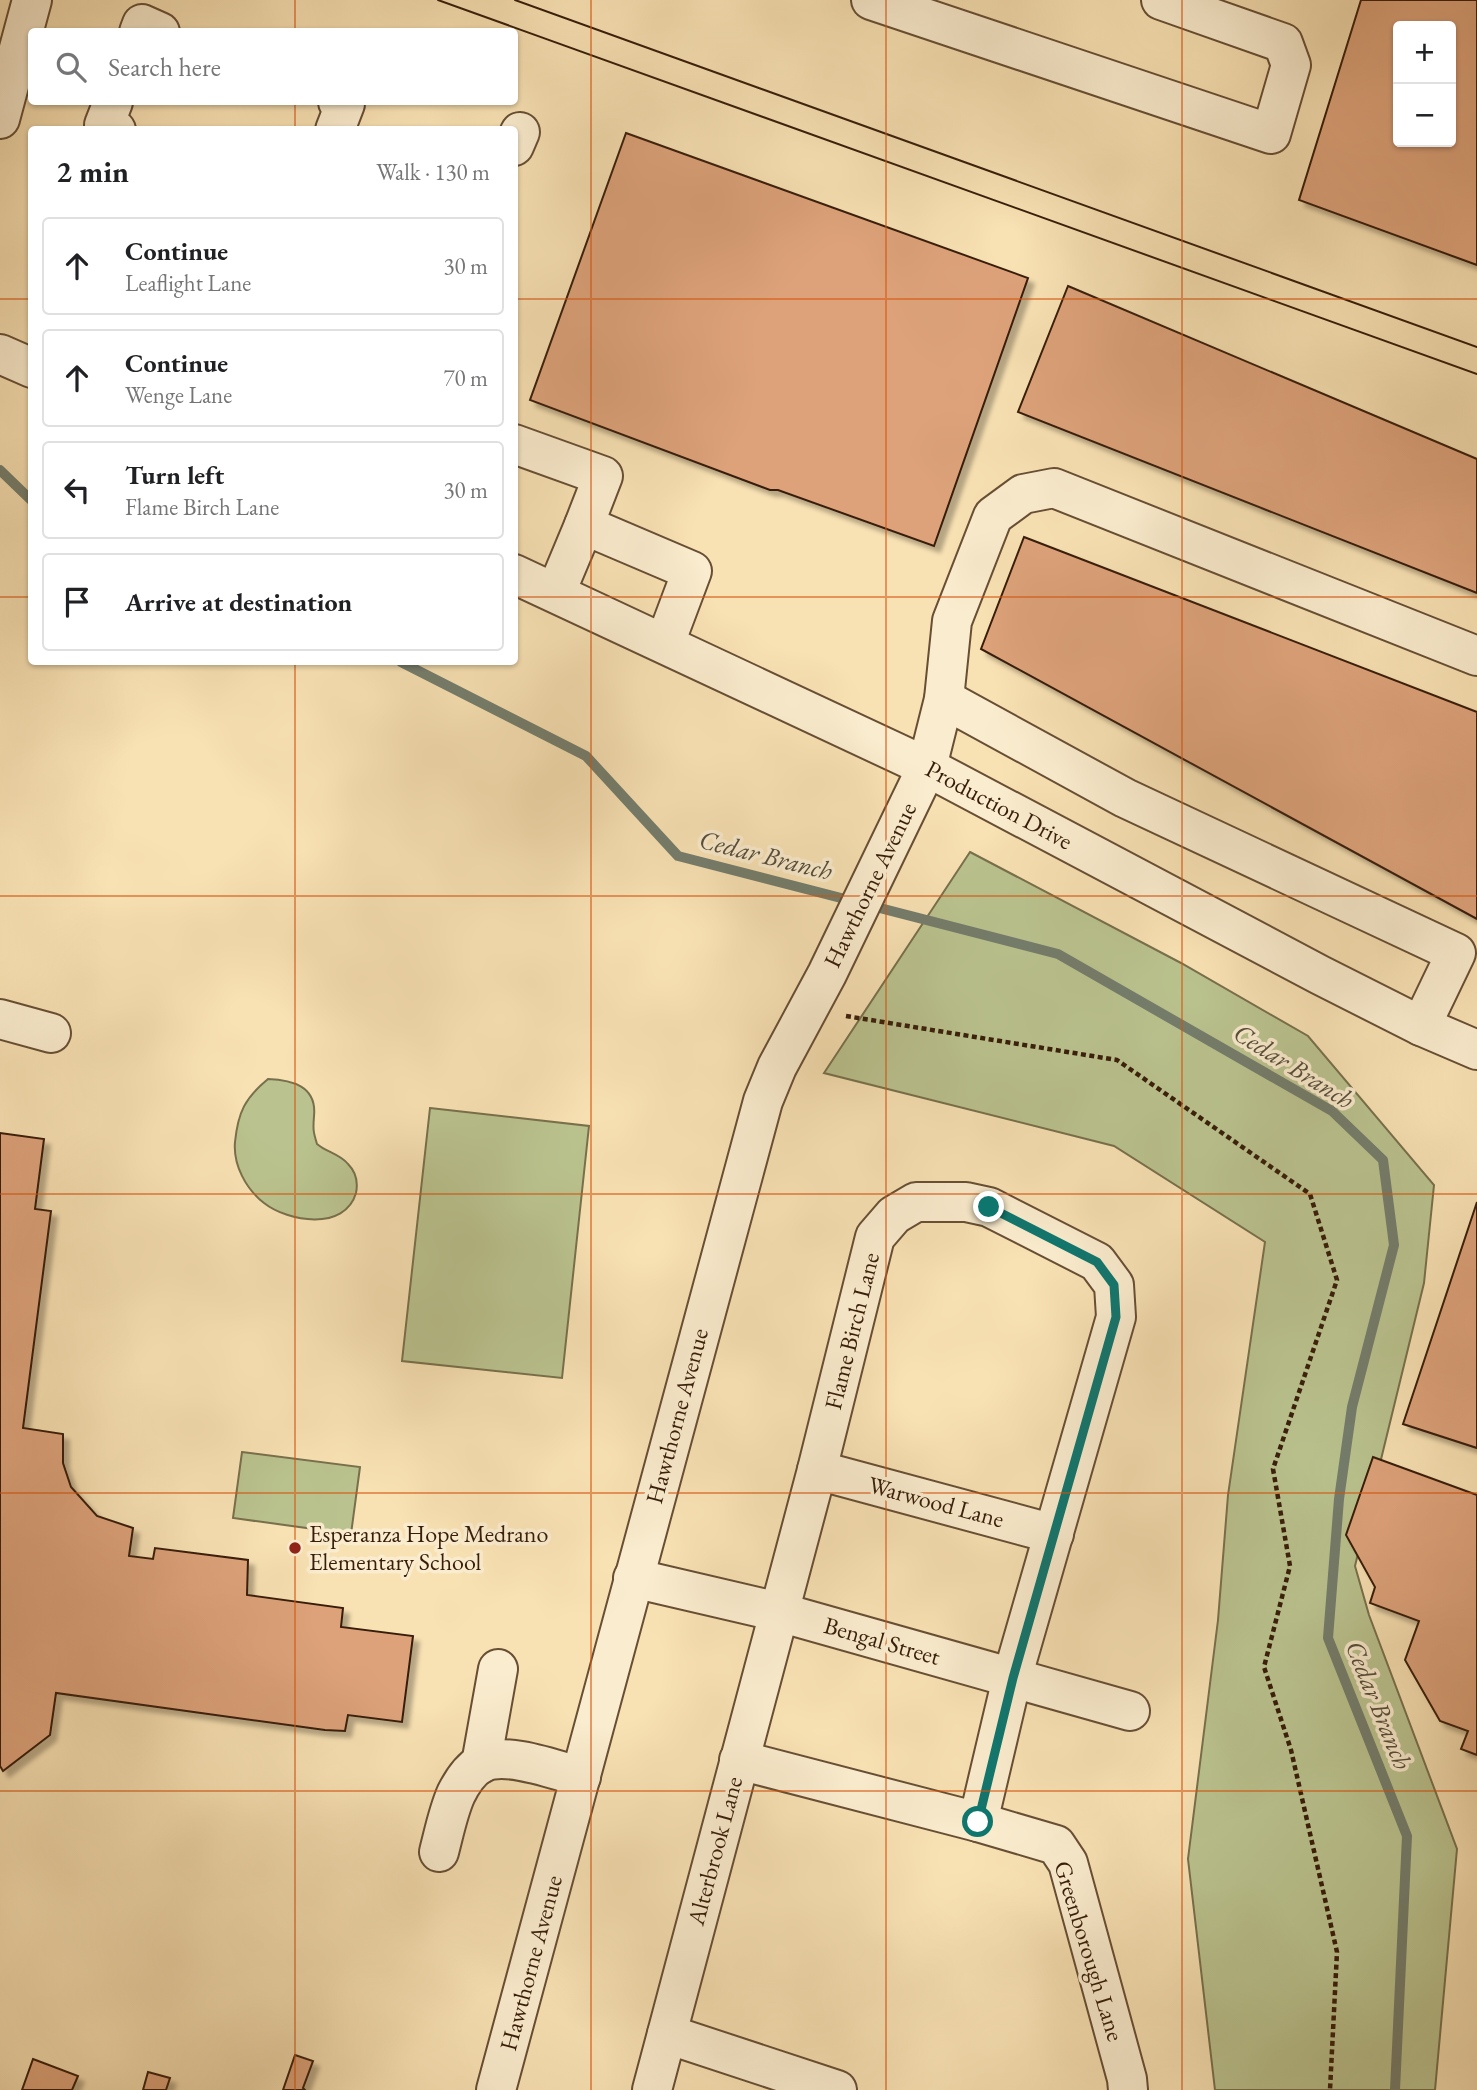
<!DOCTYPE html>
<meta charset="utf-8">
<style>
:root{--surface:#fff;--page:#f6f6f6;--text:#202124;--muted:#757577;--line:#e0e0e0}
body{margin:0;font-family:"EB Garamond",serif;background:var(--page);color:var(--text)}
.controls{position:absolute;right:21px;top:21px;display:grid;overflow:hidden;border-radius:7px;box-shadow:0 2px 5px #0004}
.controls button{width:63px;height:63px;display:grid;place-items:center;padding:0;border:0;border-bottom:2px solid var(--line);background:var(--surface);color:var(--text);font:35px sans-serif}
.stop{position:absolute;width:21px;height:21px;margin:-16px;border:5px solid #0f766e;border-radius:50%;background:#fff}
.stop.end{background:#0f766e;border-color:#fff;box-shadow:0 2px 7px #0008}
.list{margin:0;padding:0;list-style:none}
h2{display:flex;justify-content:space-between;align-items:center;height:91px;margin:0;padding:0 28px;font-size:30px}
h2 small{font-size:23px;font-weight:400;color:var(--muted)}
.list li{display:grid;grid-template-columns:46px 1fr auto;gap:21px;align-items:center;box-sizing:border-box;height:98px;margin:0 14px 14px;padding:0 14px;border:2px solid var(--line);border-radius:7px}
.list b{display:block;font-size:26px;white-space:nowrap}
.list p{margin:0;font-size:23px;white-space:nowrap;color:var(--muted)}
.list em{font-size:23px;font-style:normal;color:var(--muted)}
.icon{flex:none;width:38px;height:38px;fill:none;stroke:currentColor;stroke-width:2;stroke-linecap:round;stroke-linejoin:round}
.map{position:relative;flex:none;width:1477px;height:2090px;overflow:hidden}
.search{position:absolute;background:var(--surface);box-shadow:0 2px 5px #0004;left:28px;top:28px;width:490px;height:77px;display:flex;align-items:center;gap:18px;box-sizing:border-box;padding:0 24px;border-radius:7px;color:var(--muted);font-size:26px}
.panel{position:absolute;background:var(--surface);box-shadow:0 2px 5px #0004;left:28px;top:126px;width:490px;height:539px;border-radius:7px}
.map>svg:first-child{display:block}
.green{fill:#bac38f;stroke:#78704c;stroke-width:2}
.lines{fill:none;stroke-linecap:round;stroke-linejoin:round}
.stream{stroke:#747d6c;stroke-width:10}
.building{fill:#dda27a;stroke:#371d09;stroke-width:2;fill-rule:evenodd;filter:url(#shadow)}
.minor-casing{stroke:#674e34;stroke-width:42}
.path{stroke:#371d09;stroke-width:4.5;stroke-dasharray:5 3.5;stroke-linecap:butt}
.minor{stroke:#faecce;stroke-width:38}
.tram{stroke:#371d09;stroke-width:2}
.route{stroke:#0f766e;stroke-width:9}
.grid{fill:none;stroke:#d6530c;stroke-width:2;stroke-opacity:0.55}
.poi-dot{fill:#8f2418;stroke:#faecce;stroke-width:2.5}
.labels{text-anchor:middle;stroke-width:7;stroke-linejoin:round;paint-order:stroke}
.street-label{font-size:24px;fill:#371d09;stroke:#faecce}
.poi-label{font-size:24px;fill:#371d09;stroke:#faecce;text-anchor:start}
.water-label{font-size:26px;font-style:italic;fill:#564d3b;stroke:#faecce}
</style>
<div class="map">
<svg width="1477" height="2090" viewBox="0 0 1477 2090">
<defs>
<filter id="shadow"><feDropShadow dx="6" dy="6" stdDeviation="2" flood-color="#0004"/></filter>
</defs>
<rect width="100%" height="100%" fill="#f8e1b3"/>
<filter id="stains"><feTurbulence type="fractalNoise" baseFrequency=".00286" numOctaves="4"/><feColorMatrix values="0 0 0 0 .2 0 0 0 0 .09 0 0 0 0 .02 0 0 0 .5 -.17"/></filter>
<radialGradient id="worn" r=".72"><stop offset=".6" stop-color="#630" stop-opacity="0"/><stop offset="1" stop-color="#630" stop-opacity=".3"/></radialGradient>
<!-- green -->
<g class="green">
<path d="M970 852 1181 963 1308 1036 1434 1185 1424 1283 1355 1566 1369 1615 1457 1849 1435 2090H1215L1188 1859 1218 1620 1228 1495 1265 1242 1114 1146 824 1073Z"/>
<path d="M268 1079C292 1080 317 1086 314 1116 313 1129 313 1131 317 1144 326 1152 340 1154 348 1164 356 1172 358 1183 356 1193 345 1231 288 1222 264 1203 246 1189 233 1165 235 1142 238 1112 245 1098 268 1079Z"/>
<path d="M430 1108 589 1126 562 1378 402 1361Z"/>
<path d="M242 1452 360 1467 351 1534 233 1518Z"/>
</g>
<g class="lines">
<!-- stream -->
<g class="stream">
<path d="M0 470 32 501"/>
<path d="M401 662 586 756 678 856 1058 954 1332 1111 1383 1160 1394 1245 1352 1407 1339 1499 1328 1638 1407 1836 1395 2090"/>
</g>
</g>
<!-- building -->
<g class="building">
<path d="M1361 0H1477V265L1299 200ZM1398 26H1451V142H1398Z"/>
<path d="M626 133 1028 278 934 546 778 490H770L530 400Z"/>
<path d="M1068 286 1477 459V593L1018 412Z"/>
<path d="M1024 537 1477 712V919L981 649Z"/>
<path d="M0 1133 44 1139 35 1209 51 1211 23 1428 63 1434V1463L71 1487 97 1516 133 1528 129 1556 153 1559 155 1548 248 1560 247 1595 343 1608 341 1627 413 1636 402 1722 348 1715 345 1731 325 1730 56 1693 50 1735 3 1771 0 1766Z"/>
<path d="M1477 1202V1448L1403 1424Z"/>
<path d="M1373 1457 1477 1495V1755L1461 1749 1468 1731 1440 1721 1405 1660 1419 1621 1370 1603 1375 1587 1346 1535Z"/>
<path d="M295 2055 313 2061 303 2088 305 2090H283Z"/>
<path d="M33 2059 78 2076 72 2090H22Z"/>
<path d="M148 2072 170 2078 166 2090H143Z"/>
</g>
<g class="lines">
<defs>
<g id="minor">
<path d="M871 0 1271 134 1291 65 1283 43 1161 0"/>
<path d="M139 32 142 24 160 32"/>
<path d="M113 102 104 125 116 130"/>
<path d="M0 119 32 0"/>
<path d="M335 130 345 104 338 102"/>
<path d="M514 146 520 132"/>
<path d="M0 354 32 368"/>
<path d="M514 444 603 476 584 525"/>
<path d="M514 574 927 767 1320 975 1421 1026 1477 1050"/>
<path d="M556 592 584 525 692 571 665 643"/>
<path d="M944 699 1125 798 1456 953 1421 1026"/>
<path d="M0 1019 51 1033"/>
<path d="M817 1470 1054 1534"/>
<path d="M633 1578 779 1612 1130 1711"/>
<path d="M739 1760 978 1822 1056 1845 1068 1863 1127 2079 1128 2090"/>
<path d="M481 1764 498 1669"/>
<path d="M439 1852C444 1833 448 1812 456 1794 461 1784 470 1770 480 1764 504 1750 556 1770 581 1777"/>
<path d="M667 2034 837 2090"/>
<path d="M496 2090 763 1101 777 1067 827 974 927 767 944 699 952 621 993 516 1023 494 1054 488 1477 656"/>
<path d="M652 2090 817 1470 875 1237 894 1215 916 1202H966L989 1207 1097 1262 1114 1285 1116 1317 1012 1678 978 1822"/>
</g>
</defs>
<!-- minor casing -->
<use href="#minor" class="minor-casing"/>
<!-- path -->
<path class="path" d="M846 1016 1117 1060 1310 1194 1337 1280 1273 1469 1290 1566 1264 1667 1291 1750 1337 1952 1330 2090"/>
<!-- minor -->
<use href="#minor" class="minor"/>
<!-- tram -->
<g class="tram">
<path d="M438 0 1477 374"/>
<path d="M515 0 1477 347"/>
</g>
</g>
<g class="lines">
<!-- route -->
<path class="route" d="M978 1822 1013 1678 1116 1317 1114 1285 1097 1262 989 1207"/>
</g>
<!-- grid -->
<path class="grid" d="M295 0V32M591 0V2090M886 0V2090M1182 0V2090M295 102V130M0 299H32M514 299H1477M0 597H32M514 597H1477M295 662V2090M0 896H1477M0 1194H1477M0 1493H1477M0 1791H1477"/>
<!-- markers -->
<circle class="poi-dot" cx="295" cy="1548" r="7"/>
<g class="labels">
<!-- street labels -->
<g class="street-label">
<text transform="translate(999 805) rotate(28)" y="8">Production Drive</text>
<text transform="translate(870 885) rotate(-64)" y="8">Hawthorne Avenue</text>
<text transform="translate(852 1331) rotate(-76)" y="8">Flame Birch Lane</text>
<text transform="translate(677 1416) rotate(-75)" y="8">Hawthorne Avenue</text>
<text transform="translate(936 1502) rotate(15)" y="8">Warwood Lane</text>
<text transform="translate(882 1641) rotate(16)" y="8">Bengal Street</text>
<text transform="translate(715 1851) rotate(-75)" y="8">Alterbrook Lane</text>
<text transform="translate(1089 1951) rotate(73)" y="8">Greenborough Lane</text>
<text transform="translate(531 1963) rotate(-75)" y="8">Hawthorne Avenue</text>
</g>
<!-- poi labels -->
<g class="poi-label">
<text x="309" y="1542">Esperanza Hope Medrano<tspan x="309" dy="28">Elementary School</tspan></text>
</g>
<!-- water labels -->
<g class="water-label">
<text transform="translate(766 855) rotate(14)" y="9">Cedar Branch</text>
<text transform="translate(1294 1066) rotate(32)" y="9">Cedar Branch</text>
<text transform="translate(1379 1705) rotate(68)" y="9">Cedar Branch</text>
</g>
</g>
<rect width="100%" height="100%" filter="url(#stains)"/>
<rect width="100%" height="100%" fill="url(#worn)"/>
</svg>
<div class="controls">
<button>+</button>
<button>−</button>
</div>
<div class="stop" style="left:978px;top:1822px"></div>
<div class="stop end" style="left:989px;top:1207px"></div>
<div class="search"><svg class="icon" aria-label="search" viewBox="0 0 24 24"><circle cx="10" cy="10" r="6"/><path d="M15 15l6 6"/></svg>Search here</div>
<section class="panel">
<h2>2 min<small>Walk · 130 m</small></h2>
<ul class="list">
<li><svg class="icon" aria-label="ahead" viewBox="0 0 24 24"><path d="M12 20V5M6 11l6-6 6 6"/></svg><div><b>Continue</b><p>Leaflight Lane</p></div><em>30 m</em></li>
<li><svg class="icon" aria-label="ahead" viewBox="0 0 24 24"><path d="M12 20V5M6 11l6-6 6 6"/></svg><div><b>Continue</b><p>Wenge Lane</p></div><em>70 m</em></li>
<li><svg class="icon" aria-label="left" viewBox="0 0 24 24"><path d="M17 20v-9H6M10 6l-5 5 5 5"/></svg><div><b>Turn left</b><p>Flame Birch Lane</p></div><em>30 m</em></li>
<li><svg class="icon" aria-label="arrive" viewBox="0 0 24 24"><path d="M6 21V4h12l-3 4 3 4H6"/></svg><div><b>Arrive at destination</b></div></li>
</ul>
</section>
</div>
